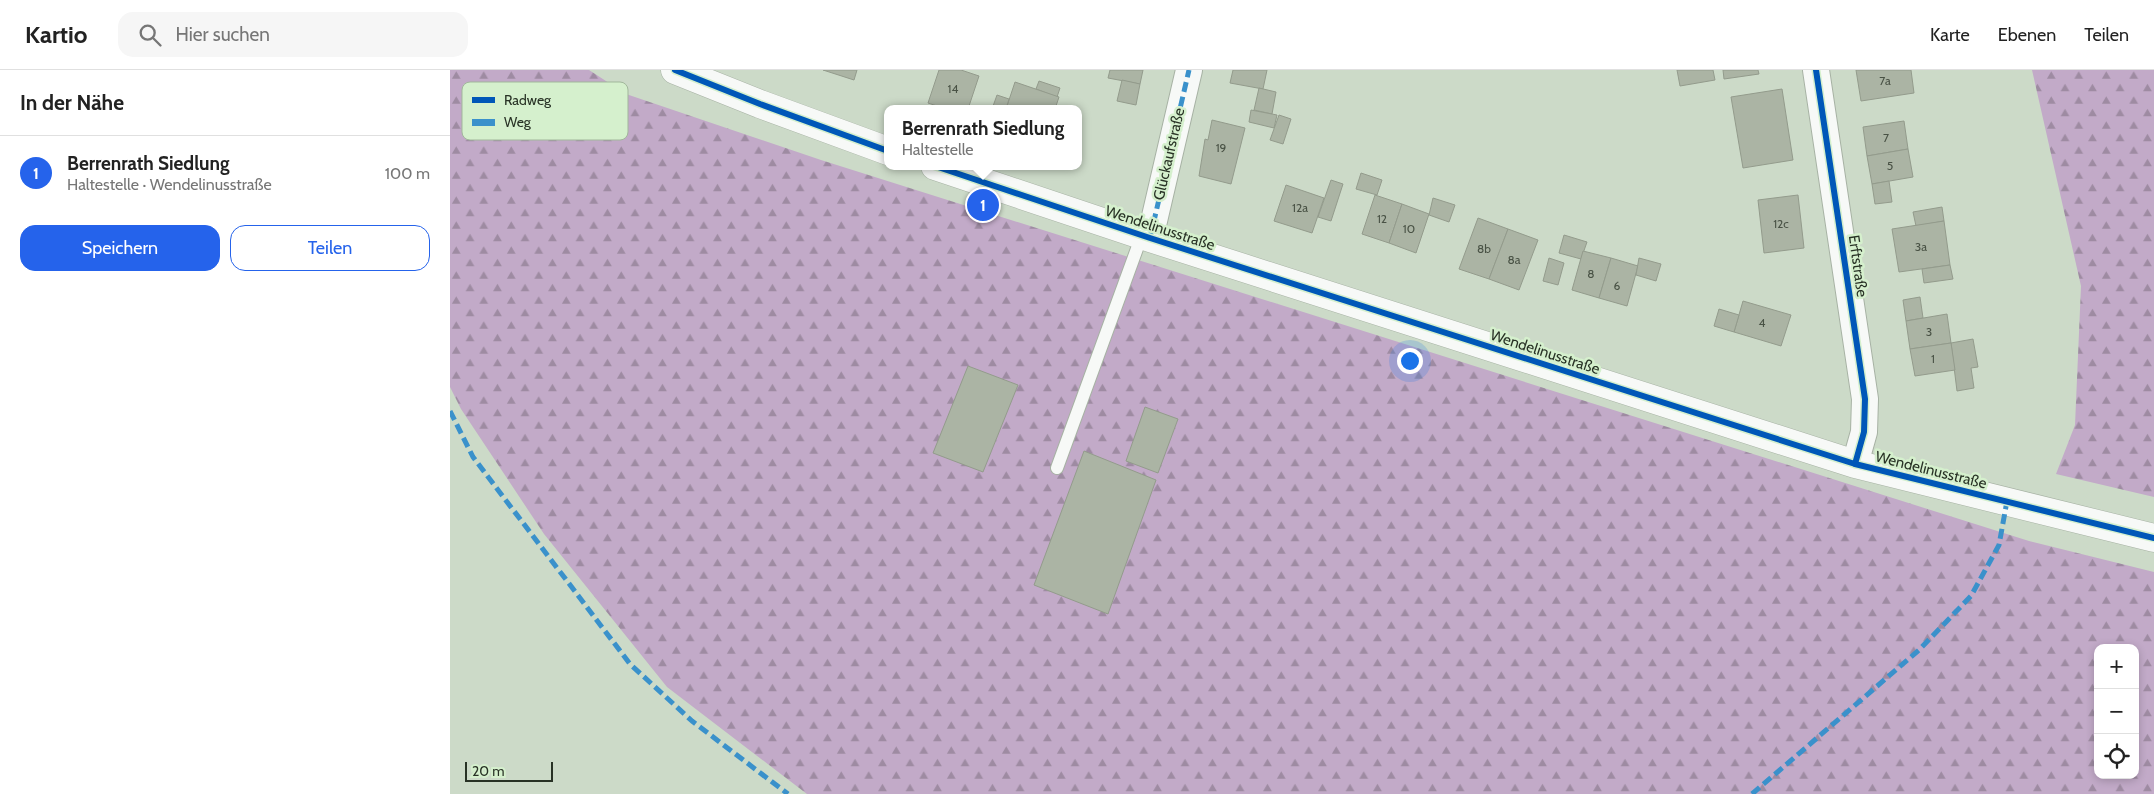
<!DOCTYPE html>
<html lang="de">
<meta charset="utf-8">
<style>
:root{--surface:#fff;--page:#f6f6f6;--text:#222;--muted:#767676;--line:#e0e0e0;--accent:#2563eb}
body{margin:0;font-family:Cabin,sans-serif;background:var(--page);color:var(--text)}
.controls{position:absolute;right:15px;bottom:15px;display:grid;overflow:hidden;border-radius:10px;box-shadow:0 2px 8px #0003}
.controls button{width:45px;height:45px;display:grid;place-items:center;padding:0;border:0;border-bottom:1px solid var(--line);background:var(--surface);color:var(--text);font:25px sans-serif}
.scale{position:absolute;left:15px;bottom:12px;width:88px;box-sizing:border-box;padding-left:5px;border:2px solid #283225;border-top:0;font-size:14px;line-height:18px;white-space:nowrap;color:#283225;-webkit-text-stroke:4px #d5f0cd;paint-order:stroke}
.you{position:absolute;left:959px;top:290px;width:18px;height:18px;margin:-12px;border:4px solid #fff;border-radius:50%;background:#1a73e8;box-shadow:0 0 0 8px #1a73e833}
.badge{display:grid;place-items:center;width:32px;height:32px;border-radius:50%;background:var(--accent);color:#fff;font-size:16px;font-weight:700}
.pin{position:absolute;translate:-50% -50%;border:2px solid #fff;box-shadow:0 1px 5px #0006}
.popup{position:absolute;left:434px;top:35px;width:198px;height:65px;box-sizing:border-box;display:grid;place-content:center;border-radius:10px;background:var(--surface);filter:drop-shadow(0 1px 4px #0005);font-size:16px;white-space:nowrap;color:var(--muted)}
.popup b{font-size:19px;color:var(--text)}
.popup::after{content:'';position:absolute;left:50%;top:100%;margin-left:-10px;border:10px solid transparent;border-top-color:var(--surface)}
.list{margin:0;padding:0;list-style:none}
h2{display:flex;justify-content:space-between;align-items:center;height:65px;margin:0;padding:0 20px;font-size:21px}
h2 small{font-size:16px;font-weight:400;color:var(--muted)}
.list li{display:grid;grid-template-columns:32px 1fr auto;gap:15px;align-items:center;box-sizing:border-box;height:75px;padding:0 20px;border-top:1px solid var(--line)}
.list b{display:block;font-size:19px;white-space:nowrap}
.list p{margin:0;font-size:16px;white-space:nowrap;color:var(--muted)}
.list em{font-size:16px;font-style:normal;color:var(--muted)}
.actions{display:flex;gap:10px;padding:15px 20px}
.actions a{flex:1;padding:11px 0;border:1px solid var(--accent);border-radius:15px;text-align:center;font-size:18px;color:var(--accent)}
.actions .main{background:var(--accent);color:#fff}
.icon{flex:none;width:28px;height:28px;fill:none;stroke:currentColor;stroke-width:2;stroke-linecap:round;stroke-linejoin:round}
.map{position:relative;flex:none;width:1704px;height:724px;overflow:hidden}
header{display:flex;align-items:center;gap:30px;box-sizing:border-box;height:70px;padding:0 25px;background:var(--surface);border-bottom:1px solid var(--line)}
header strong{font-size:24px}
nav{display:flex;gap:28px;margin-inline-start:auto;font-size:18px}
.search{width:350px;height:45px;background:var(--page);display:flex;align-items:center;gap:12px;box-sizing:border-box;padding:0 18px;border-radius:15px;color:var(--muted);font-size:19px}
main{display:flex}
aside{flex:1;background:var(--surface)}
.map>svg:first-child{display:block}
.forest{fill:url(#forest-firs);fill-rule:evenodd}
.building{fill:#abb4a4;stroke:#939b8c}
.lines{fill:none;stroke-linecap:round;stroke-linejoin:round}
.service-casing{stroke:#a7b2a4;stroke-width:14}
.minor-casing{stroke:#a7b2a4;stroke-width:28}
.secondary-casing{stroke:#a7b2a4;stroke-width:29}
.service{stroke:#f7f9f7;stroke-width:12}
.minor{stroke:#f7f9f7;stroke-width:26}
.secondary{stroke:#f7f9f7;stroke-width:28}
.quiet{stroke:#3a91cb;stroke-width:5;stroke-dasharray:10 5;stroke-linecap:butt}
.cycleway-casing{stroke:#d5f0cd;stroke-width:9}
.cycleway{stroke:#0057b8;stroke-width:6}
.labels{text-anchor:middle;stroke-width:5;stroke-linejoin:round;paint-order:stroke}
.number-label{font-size:12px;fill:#495245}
.street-label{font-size:15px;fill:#283225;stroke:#d5f0cd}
.key{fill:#d5f0cd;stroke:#a1b79b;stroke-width:1}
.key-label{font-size:14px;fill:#283225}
</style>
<header>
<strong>Kartio</strong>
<div class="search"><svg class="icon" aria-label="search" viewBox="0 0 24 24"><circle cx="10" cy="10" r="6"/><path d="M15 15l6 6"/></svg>Hier suchen</div>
<nav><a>Karte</a><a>Ebenen</a><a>Teilen</a></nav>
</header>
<main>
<aside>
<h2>In der Nähe<small></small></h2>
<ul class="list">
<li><span class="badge">1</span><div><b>Berrenrath Siedlung</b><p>Haltestelle · Wendelinusstraße</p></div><em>100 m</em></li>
</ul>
<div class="actions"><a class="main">Speichern</a><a>Teilen</a></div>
</aside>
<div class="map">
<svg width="1704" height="724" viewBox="0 0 1704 724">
<defs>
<pattern id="forest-firs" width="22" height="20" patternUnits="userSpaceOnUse" patternTransform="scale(1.25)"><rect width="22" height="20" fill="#c2aac8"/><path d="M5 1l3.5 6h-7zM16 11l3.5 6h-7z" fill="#9e8ba2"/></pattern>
</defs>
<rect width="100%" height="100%" fill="#ccdac8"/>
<!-- forest -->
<g class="forest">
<path d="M0 0H139L176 24 371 90 1579 471 1704 502V724H357L217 617 94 464 11 339 0 317ZM1648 578H1685V705H1648Z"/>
<path d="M1582 0H1704V427L1606 404 1625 355 1631 216Z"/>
</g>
<!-- building -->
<g class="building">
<path d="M373 0H407L404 10Z"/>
<path d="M489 0H511L529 6 518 39H496L478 33Z"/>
<path d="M660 0H693L690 14 658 8Z"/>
<path d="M783 0H817L813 19 780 13Z"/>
<path d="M1227 0H1263L1265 10 1230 16Z"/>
<path d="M1273 0H1308L1309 4 1274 9Z"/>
<path d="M1406 0H1461L1464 23 1411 31Z"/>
<path d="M672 10 690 14 686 35 667 31Z"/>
<path d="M589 11 610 18 607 27 586 19Z"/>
<path d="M565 12 609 27 605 39H556Z"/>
<path d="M809 18 826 22 822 44 804 40Z"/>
<path d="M1332 19 1343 90 1293 98 1281 27Z"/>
<path d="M547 25 559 29 556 39H542Z"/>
<path d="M801 40 827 45 824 58 799 52Z"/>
<path d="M829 45 841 49 833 74 820 70Z"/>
<path d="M762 50 795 58 781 114 749 106 755 69 758 70Z"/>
<path d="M1454 51 1458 79 1417 86 1413 57Z"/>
<path d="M1458 79 1463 107 1422 114 1417 86Z"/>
<path d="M911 103 932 110 927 125 906 119Z"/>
<path d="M881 110 893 114 881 151 868 147Z"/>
<path d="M1439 111 1442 132 1425 134 1422 114Z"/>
<path d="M836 115 874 128 862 163 824 151Z"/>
<path d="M925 125 952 134 939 173 912 164Z"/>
<path d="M1348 125 1354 178 1314 183 1308 130Z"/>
<path d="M983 128 1005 135 999 152 979 145Z"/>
<path d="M952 134 979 144 966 183 939 173Z"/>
<path d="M1492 137 1494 151 1466 156 1463 142Z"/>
<path d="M1028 148 1058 159 1039 209 1009 199Z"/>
<path d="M1494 151 1500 195 1449 202 1442 159Z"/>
<path d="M1058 159 1088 170 1069 220 1039 209Z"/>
<path d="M1114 165 1137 172 1131 189 1109 183Z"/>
<path d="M1133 181 1161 188 1149 228 1122 220Z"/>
<path d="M1099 188 1114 193 1108 215 1093 211Z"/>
<path d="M1161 188 1188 196 1177 236 1149 228Z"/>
<path d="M1189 188 1211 194 1206 211 1186 205Z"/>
<path d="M1500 195 1503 209 1474 213 1472 199Z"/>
<path d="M1470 227 1473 248 1456 251 1453 230Z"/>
<path d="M1293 231 1341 245 1331 276 1284 262Z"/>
<path d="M1269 239 1289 245 1284 262 1264 256Z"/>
<path d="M1497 244 1501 273 1460 279 1456 251Z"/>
<path d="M1523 269 1528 297 1521 298 1524 318 1507 321 1501 273Z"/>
<path d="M1501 273 1505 300 1465 306 1460 279Z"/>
<path d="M518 296 568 315 533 402 483 383Z"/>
<path d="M695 337 728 349 708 403 676 391Z"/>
<path d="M634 381 706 410 658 544 584 515Z"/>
</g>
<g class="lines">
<defs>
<path id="service" d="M607 398 692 165"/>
<g id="minor">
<path d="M1366 0 1415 329 1414 362 1405 394"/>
<path d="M700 168 739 0"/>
</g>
<g id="secondary">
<path d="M225 0 310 34 438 81"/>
<path d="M485 96 700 168 1405 394 1704 468"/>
</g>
</defs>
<!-- service casing -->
<use href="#service" class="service-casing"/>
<!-- minor casing -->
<use href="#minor" class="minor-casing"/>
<!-- secondary casing -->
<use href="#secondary" class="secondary-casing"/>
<!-- service -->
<use href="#service" class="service"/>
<!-- minor -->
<use href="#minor" class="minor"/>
<!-- secondary -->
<use href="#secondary" class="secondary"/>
<!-- quiet -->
<g class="quiet">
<path d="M700 168 739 0"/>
<path d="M0 341 23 387 180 594 242 651 338 724"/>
<path d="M1302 724 1469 580 1521 526 1549 475 1557 431"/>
</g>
<defs>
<g id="cycleway">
<path d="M225 0 310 34 438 81"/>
<path d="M1366 0 1415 329 1414 362 1405 394"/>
<path d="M485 96 700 168 1405 394 1704 468"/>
</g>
</defs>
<!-- cycleway casing -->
<use href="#cycleway" class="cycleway-casing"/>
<!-- cycleway -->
<use href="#cycleway" class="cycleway"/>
</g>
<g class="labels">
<!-- number labels -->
<g class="number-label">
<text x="1435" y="15">7a</text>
<text x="503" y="23">14</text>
<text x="1436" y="72">7</text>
<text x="771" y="82">19</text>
<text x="1440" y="100">5</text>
<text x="850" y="142">12a</text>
<text x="932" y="153">12</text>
<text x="1331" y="158">12c</text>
<text x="959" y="163">10</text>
<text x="1471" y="181">3a</text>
<text x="1034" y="183">8b</text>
<text x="1064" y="194">8a</text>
<text x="1141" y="208">8</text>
<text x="1167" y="220">6</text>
<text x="1312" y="257">4</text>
<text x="1479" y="266">3</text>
<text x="1483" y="293">1</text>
</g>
<!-- street labels -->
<g class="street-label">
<text transform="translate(719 84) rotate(-77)" y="5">Glückaufstraße</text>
<text transform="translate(710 158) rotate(18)" y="5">Wendelinusstraße</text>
<text transform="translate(1408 196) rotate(82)" y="5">Erftstraße</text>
<text transform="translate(1095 282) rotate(18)" y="5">Wendelinusstraße</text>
<text transform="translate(1481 400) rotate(14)" y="5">Wendelinusstraße</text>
</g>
</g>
<!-- legend -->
<rect x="12" y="12" width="166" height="58" rx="8" class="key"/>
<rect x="22" y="27" width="23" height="6" fill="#0057b8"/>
<rect x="22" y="49" width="23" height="7" fill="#3a91cb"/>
<g class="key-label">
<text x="54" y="35">Radweg</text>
<text x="54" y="57">Weg</text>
</g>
</svg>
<div class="controls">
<button>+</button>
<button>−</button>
<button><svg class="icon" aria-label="locate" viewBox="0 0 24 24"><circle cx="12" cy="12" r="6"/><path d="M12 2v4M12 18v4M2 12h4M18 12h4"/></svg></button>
</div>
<div class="scale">20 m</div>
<div class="you"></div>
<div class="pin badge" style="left:533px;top:135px">1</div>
<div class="popup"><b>Berrenrath Siedlung</b>Haltestelle</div>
</div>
</main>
